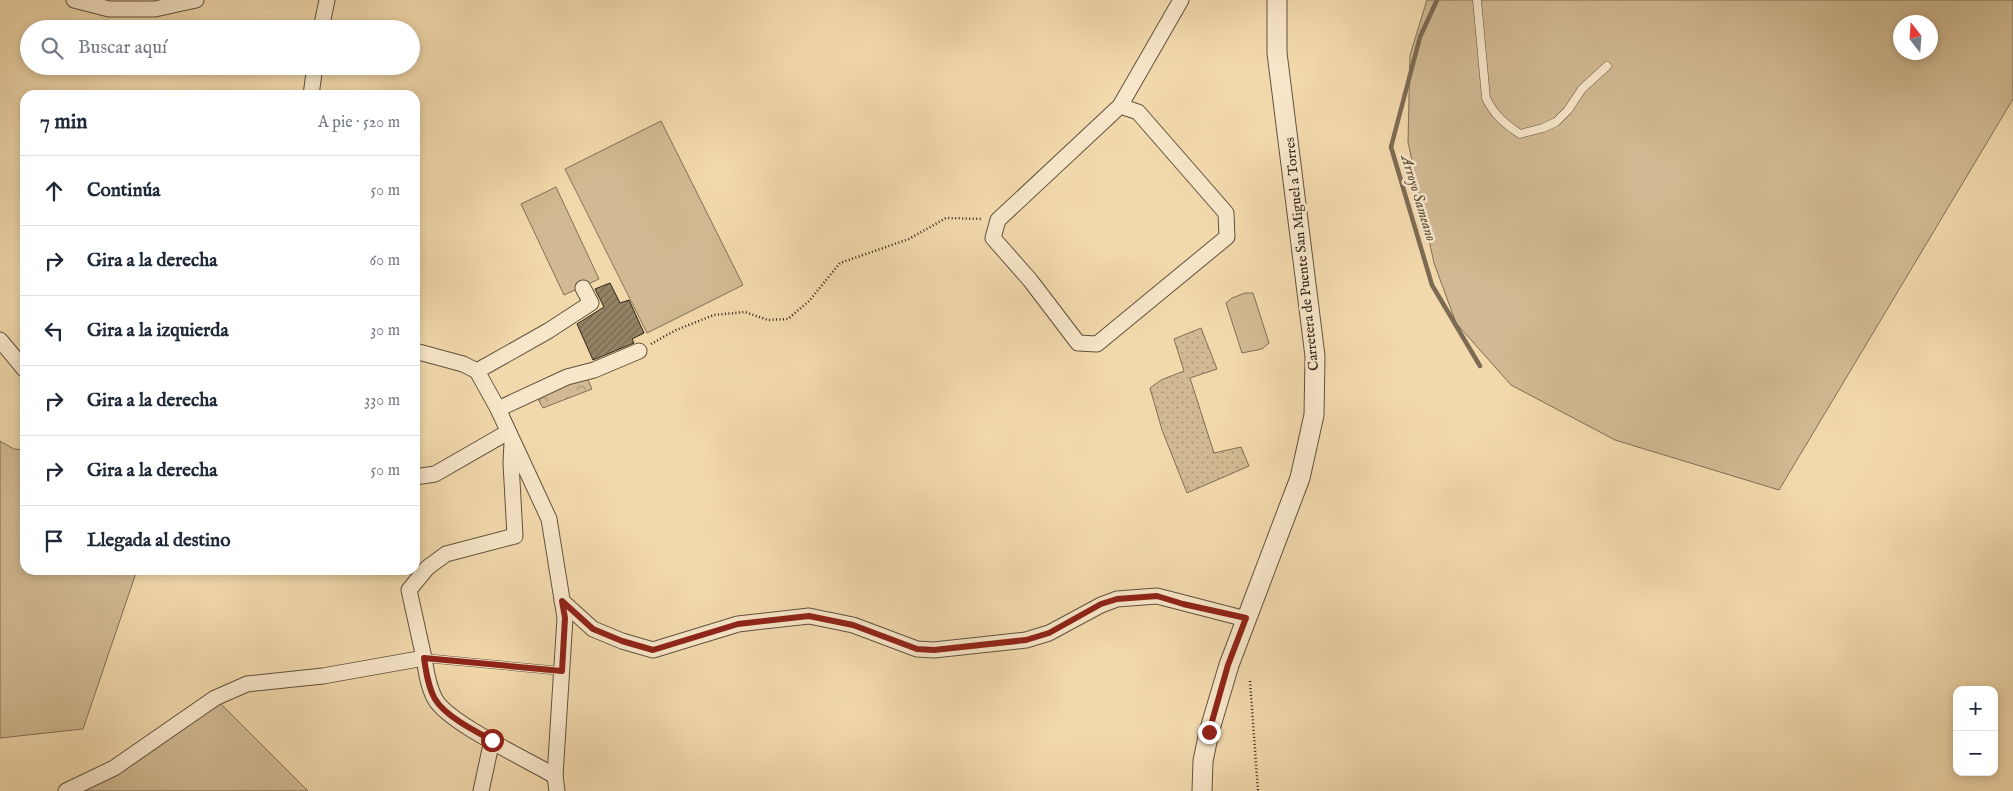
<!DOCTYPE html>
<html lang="es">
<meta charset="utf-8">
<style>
:root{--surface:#fff;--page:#f6f6f7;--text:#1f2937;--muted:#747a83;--line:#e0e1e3}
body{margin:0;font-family:"IM FELL English",serif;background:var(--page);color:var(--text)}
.controls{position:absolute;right:15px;bottom:15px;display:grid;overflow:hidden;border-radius:10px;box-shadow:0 2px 8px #0003}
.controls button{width:45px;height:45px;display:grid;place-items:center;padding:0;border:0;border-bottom:1px solid var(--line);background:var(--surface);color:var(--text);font:25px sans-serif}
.compass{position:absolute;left:1893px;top:15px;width:45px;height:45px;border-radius:50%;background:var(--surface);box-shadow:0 2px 8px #0003;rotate:343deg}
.stop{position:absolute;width:15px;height:15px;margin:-11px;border:4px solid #8f2418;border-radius:50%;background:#fff}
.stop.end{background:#8f2418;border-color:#fff;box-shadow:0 1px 5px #0008}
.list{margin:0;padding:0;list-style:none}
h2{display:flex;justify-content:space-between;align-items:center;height:65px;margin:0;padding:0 20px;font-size:21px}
h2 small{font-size:16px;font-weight:400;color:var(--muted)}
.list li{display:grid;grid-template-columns:32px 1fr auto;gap:15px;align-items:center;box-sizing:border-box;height:70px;padding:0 20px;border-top:1px solid var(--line)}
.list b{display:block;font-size:19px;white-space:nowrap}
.list em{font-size:16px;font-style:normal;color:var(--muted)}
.icon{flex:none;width:28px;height:28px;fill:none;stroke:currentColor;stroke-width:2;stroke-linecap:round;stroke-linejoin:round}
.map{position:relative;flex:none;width:2013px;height:791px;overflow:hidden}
.search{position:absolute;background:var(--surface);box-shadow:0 2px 8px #0003;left:20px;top:20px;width:400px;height:55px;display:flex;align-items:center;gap:12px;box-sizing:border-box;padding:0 18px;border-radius:28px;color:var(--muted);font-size:19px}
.panel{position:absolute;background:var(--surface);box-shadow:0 2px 8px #0003;left:20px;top:90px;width:400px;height:485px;border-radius:15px}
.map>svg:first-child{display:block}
.grass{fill:#d1ba93;stroke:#806f56;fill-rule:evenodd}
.forest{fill:url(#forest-crowns);stroke:#806f56}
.garden{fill:url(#garden-dots);stroke:#806f56}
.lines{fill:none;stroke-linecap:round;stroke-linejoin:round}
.stream{stroke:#7c6b53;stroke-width:4.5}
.building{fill:url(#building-hatch);stroke:#2f2418}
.service-casing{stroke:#60513d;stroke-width:9}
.minor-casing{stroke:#60513d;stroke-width:17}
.tertiary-casing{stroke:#60513d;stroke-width:21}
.path{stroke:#2f2418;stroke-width:2.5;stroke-dasharray:1 2.5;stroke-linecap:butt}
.service{stroke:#f7e6c9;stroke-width:8}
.minor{stroke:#f7e6c9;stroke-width:15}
.tertiary{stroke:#f7e6c9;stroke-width:19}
.route{stroke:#8f2418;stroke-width:6}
.labels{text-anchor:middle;stroke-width:5;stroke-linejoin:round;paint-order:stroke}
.street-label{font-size:14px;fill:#2f2418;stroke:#f7e6c9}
.water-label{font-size:15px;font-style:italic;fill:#5c4e3a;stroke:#f7e6c9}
</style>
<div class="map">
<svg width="2013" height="791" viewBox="0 0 2013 791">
<defs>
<pattern id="forest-crowns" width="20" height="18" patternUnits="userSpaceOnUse" patternTransform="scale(1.25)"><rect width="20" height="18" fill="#d1ba93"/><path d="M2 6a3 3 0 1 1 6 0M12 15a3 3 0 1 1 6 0" fill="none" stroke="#aa9777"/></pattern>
<pattern id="garden-dots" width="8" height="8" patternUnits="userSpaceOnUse" patternTransform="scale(1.25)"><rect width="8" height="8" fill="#d1ba93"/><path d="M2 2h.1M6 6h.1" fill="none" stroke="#aa9777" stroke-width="1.8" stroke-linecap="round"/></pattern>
<pattern id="building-hatch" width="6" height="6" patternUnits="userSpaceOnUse" patternTransform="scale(1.25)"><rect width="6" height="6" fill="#948265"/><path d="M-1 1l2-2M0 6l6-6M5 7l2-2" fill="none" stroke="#796a52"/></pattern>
</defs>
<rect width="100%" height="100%" fill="#f2d9ac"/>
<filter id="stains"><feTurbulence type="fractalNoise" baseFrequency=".004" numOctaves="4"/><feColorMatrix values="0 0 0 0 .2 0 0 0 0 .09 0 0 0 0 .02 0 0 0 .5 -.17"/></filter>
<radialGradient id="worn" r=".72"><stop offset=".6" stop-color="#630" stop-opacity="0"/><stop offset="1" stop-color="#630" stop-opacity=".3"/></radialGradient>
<!-- grass -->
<g class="grass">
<path d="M1427 0H2013V99L1779 490 1615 440 1511 385 1456 323 1434 263 1408 142 1410 55ZM1900 22H1930V52H1900Z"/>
<path d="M661 121 743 285 647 333 565 169Z"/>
<path d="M556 187 599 279 564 295 521 204Z"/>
<path d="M1245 293H1253L1269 343 1262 349 1242 353 1226 303 1232 298Z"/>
<path d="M0 441 14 449 25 450V570H137L83 729 0 738Z"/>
<path d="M215 698 308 791H66Z"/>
</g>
<!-- forest -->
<path class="forest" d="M585 373 592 389 543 408 534 392Z"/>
<!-- garden -->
<path class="garden" d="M1201 328 1217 369 1190 378 1214 453 1241 447 1249 466 1187 493 1162 430 1150 388 1161 380 1184 371 1174 339Z"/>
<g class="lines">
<!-- stream -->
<path class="stream" d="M1437 0 1420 37 1391 147 1432 285 1480 366"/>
</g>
<!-- building -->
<path class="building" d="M610 283 620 303 629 300 644 333 632 339 634 343 593 360 577 324 604 307 595 289Z"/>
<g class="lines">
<defs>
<g id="service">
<path d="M1477 0 1486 98C1494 115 1505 124 1520 134L1543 128 1556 122 1568 110 1582 89 1607 66"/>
<path d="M424 658 562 671"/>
</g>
<g id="minor">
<path d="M74 0 109 9H155L196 0"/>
<path d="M321 29 327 0"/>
<path d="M311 95 315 66"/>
<path d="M1120 106 1138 112 1226 213 1227 237 1097 344 1078 343 1030 280 993 238 998 220 1120 106 1181 0"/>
<path d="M0 340 25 370"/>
<path d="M415 351 463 364 477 371 498 409 549 519 565 618 555 776 557 791"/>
<path d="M477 371 548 331 591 303 583 288"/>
<path d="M498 409 567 377 594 370 639 351"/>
<path d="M415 477 435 474 508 432"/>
<path d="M562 601 593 629 622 641 653 650 738 624 809 616 853 625 917 649 934 650 1026 640 1049 633 1101 605 1117 599 1157 596 1246 619"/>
<path d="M424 658 409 590 427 568 446 554 515 536 511 463 512 442"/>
<path d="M66 791 114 768 215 698 247 684 323 676 424 658C426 671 428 686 435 699 448 723 528 760 555 776"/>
<path d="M481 791 492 740"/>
</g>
<path id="tertiary" d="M1202 791 1203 761 1209 732 1229 665 1300 478 1314 415 1315 356 1277 53V0"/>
</defs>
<!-- service casing -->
<use href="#service" class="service-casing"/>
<!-- minor casing -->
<use href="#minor" class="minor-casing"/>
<!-- tertiary casing -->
<use href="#tertiary" class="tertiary-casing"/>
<!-- path -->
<g class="path">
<path d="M651 344 676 330 714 315 745 312 768 320 788 319 809 301 840 263 909 239 946 218 983 219"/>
<path d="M1250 681 1258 791"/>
</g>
<!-- service -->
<use href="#service" class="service"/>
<!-- minor -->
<use href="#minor" class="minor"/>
<!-- tertiary -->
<use href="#tertiary" class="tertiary"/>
</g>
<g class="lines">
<!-- route -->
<path class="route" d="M492 740C475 731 445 716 435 699 428 687 426 671 424 658L562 671 565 618 562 601 593 629 622 641 653 650 738 624 809 616 853 625 917 649 934 650 1026 640 1049 633 1101 604 1117 599 1157 596 1183 604 1246 618 1228 665 1209 732"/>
</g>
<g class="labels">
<!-- street labels -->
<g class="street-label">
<text transform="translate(1301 254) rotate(-96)" y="5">Carretera de Puente San Miguel a Torres</text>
</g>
<!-- water labels -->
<g class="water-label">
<text transform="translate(1419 198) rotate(73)" y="5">Arroyo Sameano</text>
</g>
</g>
<rect width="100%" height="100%" filter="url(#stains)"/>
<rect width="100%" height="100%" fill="url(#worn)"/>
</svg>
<div class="controls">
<button>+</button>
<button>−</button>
</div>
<svg class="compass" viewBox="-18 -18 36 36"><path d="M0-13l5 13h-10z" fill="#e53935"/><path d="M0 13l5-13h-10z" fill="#747a83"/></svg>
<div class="stop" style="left:492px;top:740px"></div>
<div class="stop end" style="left:1209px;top:732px"></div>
<div class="search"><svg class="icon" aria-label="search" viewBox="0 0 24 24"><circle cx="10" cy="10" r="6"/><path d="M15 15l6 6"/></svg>Buscar aquí</div>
<section class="panel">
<h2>7 min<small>A pie · 520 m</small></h2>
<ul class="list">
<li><svg class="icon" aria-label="ahead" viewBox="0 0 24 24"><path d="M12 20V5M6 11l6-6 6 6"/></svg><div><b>Continúa</b></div><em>50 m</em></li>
<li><svg class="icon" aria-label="right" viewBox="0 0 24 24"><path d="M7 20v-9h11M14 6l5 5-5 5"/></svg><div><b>Gira a la derecha</b></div><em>60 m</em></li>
<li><svg class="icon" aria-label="left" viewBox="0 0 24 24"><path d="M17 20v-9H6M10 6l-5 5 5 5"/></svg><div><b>Gira a la izquierda</b></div><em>30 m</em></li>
<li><svg class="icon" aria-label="right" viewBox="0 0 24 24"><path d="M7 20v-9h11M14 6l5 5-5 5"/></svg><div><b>Gira a la derecha</b></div><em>330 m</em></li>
<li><svg class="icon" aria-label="right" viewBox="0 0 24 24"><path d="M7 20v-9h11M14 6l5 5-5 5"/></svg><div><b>Gira a la derecha</b></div><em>50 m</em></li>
<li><svg class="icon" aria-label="arrive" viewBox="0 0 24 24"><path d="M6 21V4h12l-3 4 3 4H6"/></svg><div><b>Llegada al destino</b></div></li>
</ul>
</section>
</div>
